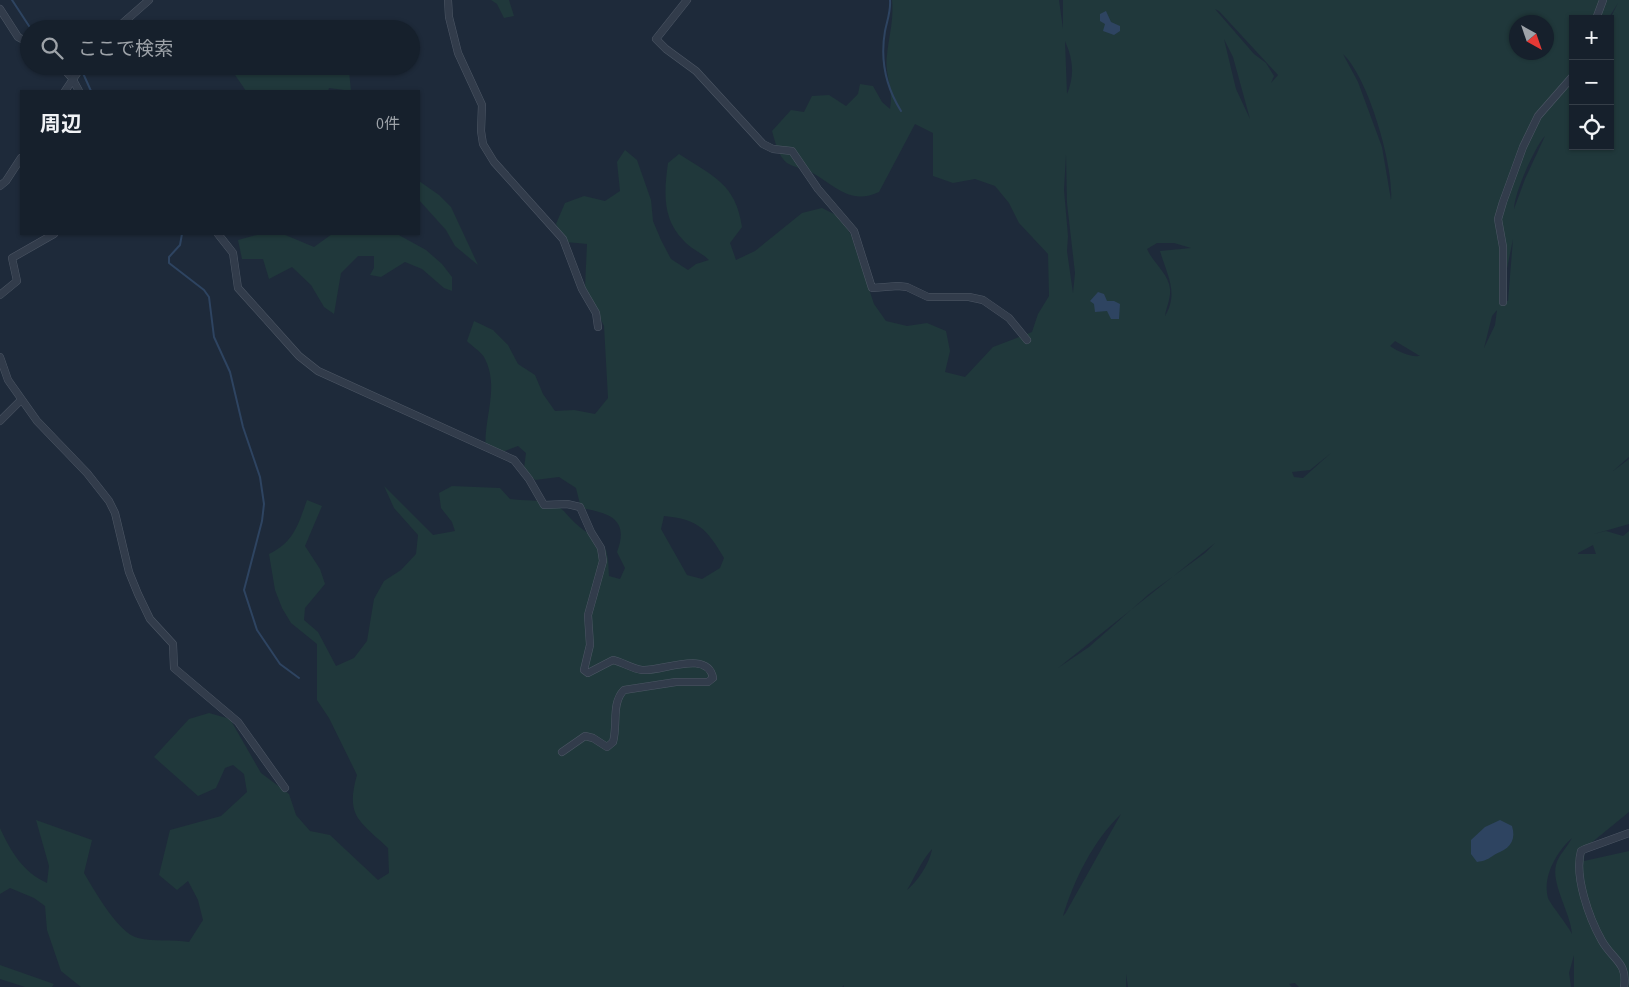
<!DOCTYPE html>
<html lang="ja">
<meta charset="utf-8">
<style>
:root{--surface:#16202c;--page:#1f2834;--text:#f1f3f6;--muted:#9ea3a9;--line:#353e48}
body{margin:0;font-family:"Source Sans 3","Noto Sans JP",sans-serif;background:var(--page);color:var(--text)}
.controls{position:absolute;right:15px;top:15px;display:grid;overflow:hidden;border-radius:0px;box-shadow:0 1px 4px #0004}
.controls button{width:45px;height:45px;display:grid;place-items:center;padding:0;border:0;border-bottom:1px solid var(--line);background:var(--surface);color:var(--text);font:25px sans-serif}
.compass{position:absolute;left:1509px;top:15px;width:45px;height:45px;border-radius:50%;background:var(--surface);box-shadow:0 1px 4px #0004;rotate:140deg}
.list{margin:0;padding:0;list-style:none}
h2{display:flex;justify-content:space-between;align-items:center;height:65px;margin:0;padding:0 20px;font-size:21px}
h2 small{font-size:16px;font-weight:400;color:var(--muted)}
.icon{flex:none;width:28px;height:28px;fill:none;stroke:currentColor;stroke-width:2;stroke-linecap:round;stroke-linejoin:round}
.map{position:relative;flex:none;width:1629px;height:987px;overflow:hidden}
.search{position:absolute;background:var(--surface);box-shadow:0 1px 4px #0004;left:20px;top:20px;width:400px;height:55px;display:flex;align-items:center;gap:12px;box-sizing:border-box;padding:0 18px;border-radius:28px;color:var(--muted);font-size:19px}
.panel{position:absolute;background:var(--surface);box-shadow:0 1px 4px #0004;left:20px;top:90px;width:400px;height:145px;border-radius:0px}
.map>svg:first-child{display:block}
.green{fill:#20383b;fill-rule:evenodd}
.water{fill:#2e4461}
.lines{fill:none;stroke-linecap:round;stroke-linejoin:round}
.stream{stroke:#2e4461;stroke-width:2}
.minor-casing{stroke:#4d5765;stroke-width:8}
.minor{stroke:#323c4b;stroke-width:7}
</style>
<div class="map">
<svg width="1629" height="987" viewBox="0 0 1629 987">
<rect width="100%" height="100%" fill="#1e2a3a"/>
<!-- green -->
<g class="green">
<path d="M491 0H509L514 16 504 18 497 4Z"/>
<path d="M892 0H1059L1063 29V0H1629V457L1613 471 1629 459V524L1594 534 1606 531 1623 536 1629 531V812L1585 848 1584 861 1629 851V987H1574V955L1569 973 1571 987H1299L1295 983 1289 984 1292 987H1128L1126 974V987H844V985L842 987H81L61 971 47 930 45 906 34 898 10 888 0 894V828C11 852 23 872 47 883L49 866 36 820 92 840 84 873C94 890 119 934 138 938 155 942 172 939 189 942L203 920 198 900 188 881 177 890 159 875 170 830 221 816 247 792 244 774 233 765 225 768 216 788 198 796 154 757 189 719 209 713 230 719 261 773 289 794 296 815 310 831 330 835 378 880 389 873 388 848C360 821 345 817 357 775L329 718 317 700V644L291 623 282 608 275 590 269 554C294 542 298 525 307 500L322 506 305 546 320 569 325 584 305 608 304 620 318 632 336 666 354 658 367 641 374 599 384 581 401 570 416 554 418 535 394 508 384 486 433 535 455 531 452 522 441 508 439 493 452 486 500 488 510 499C524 501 539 499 553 504 563 508 566 514 573 521 598 545 609 534 609 576L620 579 625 568 617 552C630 518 608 513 581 508L576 488 559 477 535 480 524 468 526 453 518 446 505 451 486 452C482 420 501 388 484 357 480 351 472 346 467 341L474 321 493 330 508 345 518 364 535 375 543 394 555 411 574 410 595 414 608 398 604 326 585 287 587 244 566 242 556 224 565 203 584 196 605 201 620 191 617 162 625 150 637 160 651 200 653 221 661 240 671 259 688 270 696 264 709 260C702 253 691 249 684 241 662 219 664 192 668 163L679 154C713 176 736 184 742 227L730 243 736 260 755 251 802 213 822 208 840 217 851 235 874 304 886 321 907 326 927 323 946 331 950 351 945 372 965 377 993 347 1032 332 1038 314 1049 296 1048 254 1019 223 1009 203 995 186 975 179 953 183 933 176V133L915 124 879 192C849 206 834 184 809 171 802 168 793 167 787 163 778 156 775 141 772 131L791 110 804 112 812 96 829 95 846 106 858 94 860 84 873 86 882 102 890 109C894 88 884 74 887 55 889 35 894 20 892 0ZM1618 3 1610 19V146H1573V19H1608ZM1215 9 1219 11 1278 75 1271 83 1274 76 1266 63 1254 54ZM1516 22H1546V52H1516ZM1224 39 1233 57 1250 119 1236 89ZM1065 41C1073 59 1075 75 1067 94ZM1343 54C1368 77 1394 166 1391 200L1382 147 1358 82ZM1545 136 1525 179 1514 209C1514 194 1535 146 1545 136ZM1066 154 1067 203 1075 273 1073 293 1067 251 1068 236 1064 190ZM1513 239 1508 301H1502V293ZM1157 243H1174L1191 248 1160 251C1167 275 1179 293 1165 316 1166 308 1171 298 1170 289 1169 274 1153 263 1147 249ZM1497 310 1495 325 1484 348 1492 316ZM1395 341 1420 356C1409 357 1399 352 1390 346ZM1331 453 1303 478 1294 477 1292 472 1310 470ZM664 516C698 519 707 529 724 558L720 568 702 579 687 575 661 529ZM1215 543 1205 553 1149 594 1089 647 1058 668ZM1593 545 1596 554H1578V553ZM1121 814 1065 914 1063 916C1074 880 1093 841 1121 814ZM1572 838C1568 846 1558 856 1556 865 1551 884 1571 914 1572 934 1567 924 1551 905 1548 898 1542 877 1557 851 1572 838ZM932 849C930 863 917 882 907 890 915 877 921 861 932 849Z"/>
<path d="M229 66H345L349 71 351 91 329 88 328 91H246Z"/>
<path d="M419 181 439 195 451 207 478 265 455 246 446 230 419 200Z"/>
<path d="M260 234H283L314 247 332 234H397L426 250 442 264 452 277V291L444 288 422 269 405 262 381 277 370 275 374 268V256H358L341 273 334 314 324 307 311 285 292 267 269 279 263 259H242L238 240Z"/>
<path d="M0 965 54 984 52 987H25L0 979Z"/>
</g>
<!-- water -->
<g class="water">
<path d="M1106 11 1111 22 1120 26V31L1114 35 1103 31 1105 24 1100 21V14Z"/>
<path d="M1098 292 1104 294 1107 301H1114L1120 304 1119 319H1111L1107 311 1095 312 1094 304 1090 301Z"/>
<path d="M1500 820 1512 826C1516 839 1511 847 1500 852 1490 856 1491 860 1477 862L1471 854V840L1485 827Z"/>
</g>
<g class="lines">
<!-- stream -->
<g class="stream">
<path d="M12 0 31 29"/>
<path d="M890 0C891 11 887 21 885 31 880 60 886 87 901 111"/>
<path d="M82 71 91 91"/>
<path d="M182 234 180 245 169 257V263L204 290 209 297 214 337 230 372 243 427 260 477 264 504 262 521 244 590 257 630 280 664 299 678"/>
</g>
<defs>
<g id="minor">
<path d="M448 0 449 17 458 53 482 105 481 131 483 144 494 162 563 239 582 289 596 313 598 327"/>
<path d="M687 0 656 39 666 49 696 71 763 144 773 149 792 151 818 189 854 231 872 288 898 286 907 287 928 297H969L983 300 1009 318 1027 340"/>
<path d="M0 9 18 37 29 43"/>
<path d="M1596 19 1603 0"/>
<path d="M116 29 149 0"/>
<path d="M61 66 72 78 79 91"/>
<path d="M65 91 82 66"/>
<path d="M0 186 6 181 21 158"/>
<path d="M218 234 233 253 238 288 299 356 318 371 514 460 529 479 544 505 567 504 580 507 591 532 601 548 603 561 588 615 590 645 584 670 588 673 613 660C622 662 633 669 642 670 661 672 708 649 713 678L708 682H676L624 690C611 703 618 725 613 742L607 747 593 738 585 736 562 752"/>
<path d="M0 295 17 281 12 258 54 234"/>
<path d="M1503 302V247L1498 219 1503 202 1523 147 1538 116 1573 76"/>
<path d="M0 357 8 380 37 421 87 473 109 501 115 513 129 572 138 594 150 619 173 644 174 668 238 722 285 788"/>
<path d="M0 421 21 400"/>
<path d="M1624 987C1628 963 1613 960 1602 941 1589 918 1574 876 1581 851L1585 849 1629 833"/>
</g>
</defs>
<!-- minor casing -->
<use href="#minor" class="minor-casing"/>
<!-- minor -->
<use href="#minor" class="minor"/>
</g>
</svg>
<div class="controls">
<button>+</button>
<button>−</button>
<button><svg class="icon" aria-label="locate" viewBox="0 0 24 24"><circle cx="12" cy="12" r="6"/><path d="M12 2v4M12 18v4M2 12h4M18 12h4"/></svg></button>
</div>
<svg class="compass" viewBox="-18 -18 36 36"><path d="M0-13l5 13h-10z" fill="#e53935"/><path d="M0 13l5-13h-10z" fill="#9ea3a9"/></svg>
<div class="search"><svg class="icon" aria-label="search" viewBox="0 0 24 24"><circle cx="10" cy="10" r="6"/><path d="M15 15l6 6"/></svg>ここで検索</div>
<section class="panel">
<h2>周辺<small>0件</small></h2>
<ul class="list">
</ul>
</section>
</div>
